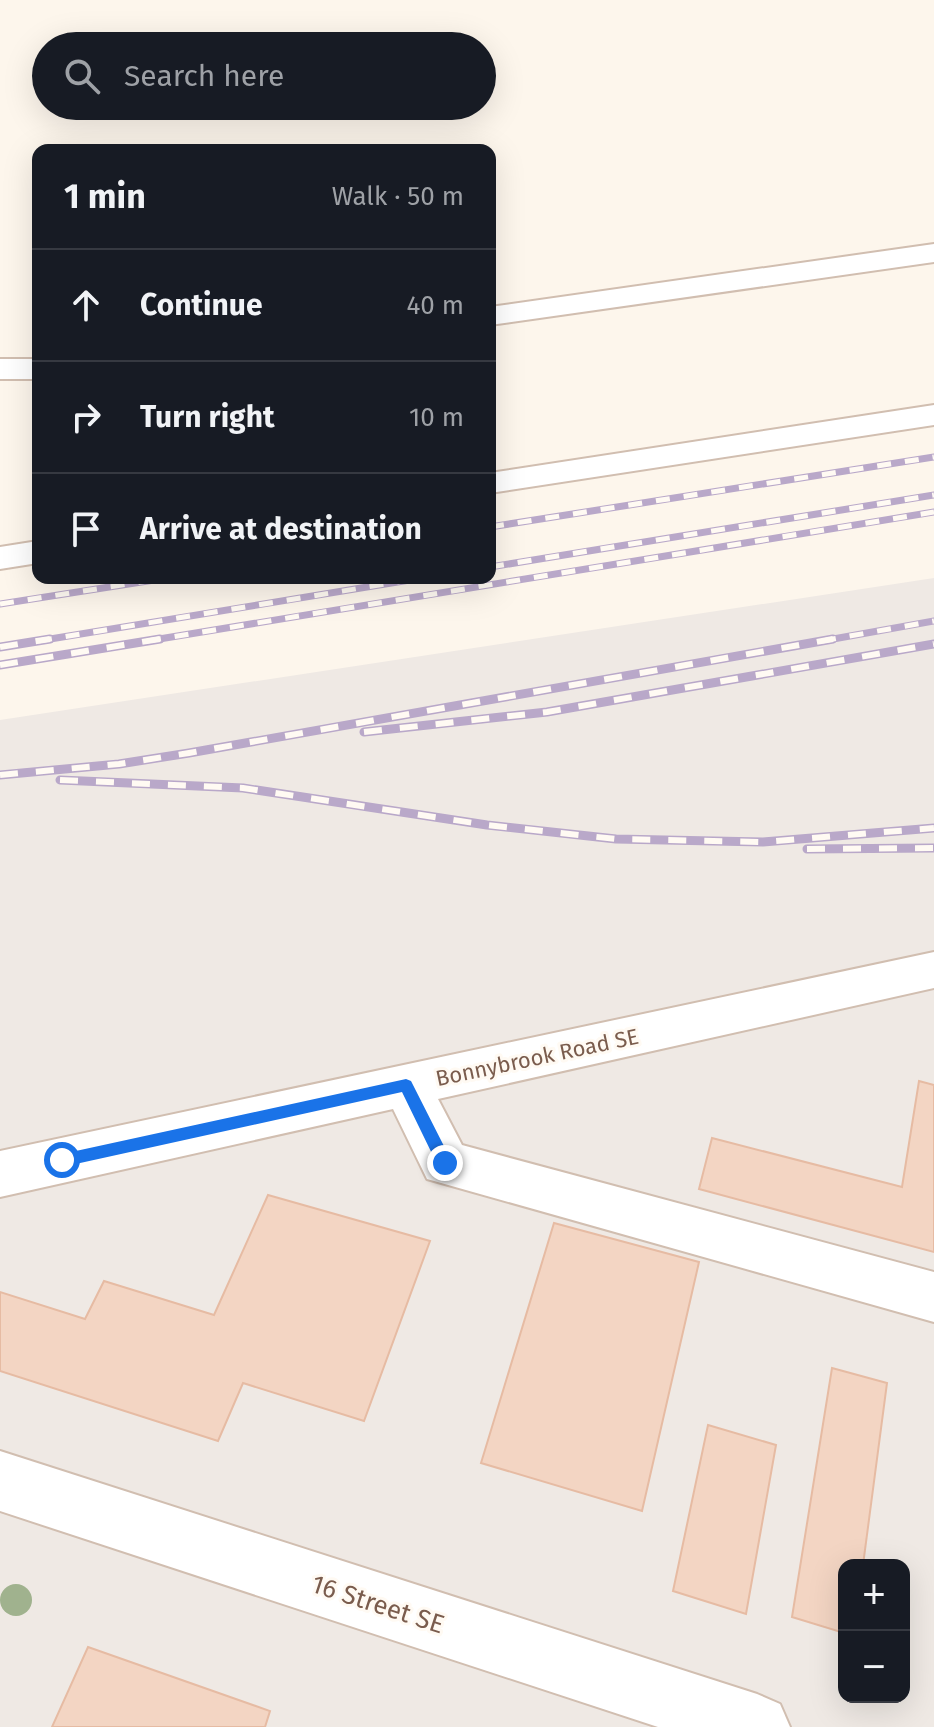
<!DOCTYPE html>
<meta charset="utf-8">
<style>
:root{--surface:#171b24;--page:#20242c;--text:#f1f3f6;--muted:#9ea1a6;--line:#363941}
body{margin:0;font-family:"Fira Sans",sans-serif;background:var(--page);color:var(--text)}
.controls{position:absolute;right:24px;bottom:24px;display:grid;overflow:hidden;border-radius:16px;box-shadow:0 8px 32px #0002}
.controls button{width:72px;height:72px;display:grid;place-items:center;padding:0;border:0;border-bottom:2px solid var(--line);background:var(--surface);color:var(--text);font:40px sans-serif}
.stop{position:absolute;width:24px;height:24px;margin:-18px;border:6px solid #1a73e8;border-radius:50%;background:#fff}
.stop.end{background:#1a73e8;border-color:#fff;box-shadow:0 2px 8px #0008}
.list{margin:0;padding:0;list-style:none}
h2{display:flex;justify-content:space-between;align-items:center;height:104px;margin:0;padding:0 32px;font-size:34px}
h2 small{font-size:26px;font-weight:400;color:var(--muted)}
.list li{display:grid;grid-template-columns:52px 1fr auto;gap:24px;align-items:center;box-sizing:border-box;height:112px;padding:0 32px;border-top:2px solid var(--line)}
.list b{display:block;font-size:30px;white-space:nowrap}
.list em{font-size:26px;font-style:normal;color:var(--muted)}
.icon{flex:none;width:44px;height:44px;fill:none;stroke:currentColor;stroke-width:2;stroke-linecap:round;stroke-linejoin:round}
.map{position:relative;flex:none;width:934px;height:1727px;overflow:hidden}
.search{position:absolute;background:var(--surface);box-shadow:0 8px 32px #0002;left:32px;top:32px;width:464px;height:88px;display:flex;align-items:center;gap:20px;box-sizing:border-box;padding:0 28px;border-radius:44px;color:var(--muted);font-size:30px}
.panel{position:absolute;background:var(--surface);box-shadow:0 8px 32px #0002;left:32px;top:144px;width:464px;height:440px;border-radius:16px}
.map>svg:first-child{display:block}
.industrial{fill:#efe9e4;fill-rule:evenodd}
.building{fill:#f3d5c3;stroke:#e6bba3;stroke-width:2}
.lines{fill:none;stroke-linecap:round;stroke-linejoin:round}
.minor-casing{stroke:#d1beb0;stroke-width:4}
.minor{fill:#fff;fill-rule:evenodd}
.rail-far1-casing{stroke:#b9a8c9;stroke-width:7}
.rail-casing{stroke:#b9a8c9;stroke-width:9}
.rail-far1{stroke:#fffaf3;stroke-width:5;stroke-dasharray:14;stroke-linecap:butt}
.rail{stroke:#fffaf3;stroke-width:6;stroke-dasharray:18;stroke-linecap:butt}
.tree{fill:#a0b28e}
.route{fill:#1a73e8}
.labels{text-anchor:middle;stroke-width:6;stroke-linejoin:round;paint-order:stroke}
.street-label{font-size:22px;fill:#7a5c4d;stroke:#fffaf3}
.near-street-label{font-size:26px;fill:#7a5c4d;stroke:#fffaf3}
</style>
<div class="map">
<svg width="934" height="1727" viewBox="0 0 934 1727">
<rect width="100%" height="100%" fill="#fdf6ec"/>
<!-- industrial -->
<path class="industrial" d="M934 578V1727H0V720ZM844 1565H904V1697H844Z"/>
<!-- building -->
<g class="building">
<path d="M919 1081 934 1085V1252L699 1189 712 1138 902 1187Z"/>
<path d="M268 1195 430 1241 364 1421 243 1383 218 1441 0 1371V1292L85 1319 104 1281 214 1315Z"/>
<path d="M554 1223 699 1262 642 1511 481 1463Z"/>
<path d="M832 1368 887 1383 863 1565H844V1633L792 1617Z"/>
<path d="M708 1425 776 1445 746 1614 673 1591Z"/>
<path d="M88 1647 270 1711 265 1727H52Z"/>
</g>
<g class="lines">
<defs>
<g id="minor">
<path d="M934 244V262L490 325V307Z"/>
<rect x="0" y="359" width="38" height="20"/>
<path d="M934 405V425L490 493V473Z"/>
<path d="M38 541V563L0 569V547Z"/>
<path d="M934 952V988L438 1099 462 1145 934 1272V1322L427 1179 393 1109 0 1197V1151Z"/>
<path d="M0 1451 757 1694 780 1704 790 1727H658L0 1511Z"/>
</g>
</defs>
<!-- minor casing -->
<use href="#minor" class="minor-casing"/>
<!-- minor -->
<use href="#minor" class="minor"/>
<defs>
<g id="rail-far1">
<path d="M490 527 934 457"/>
<path d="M490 567 934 495"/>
<path d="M0 604 167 578"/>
<path d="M38 641 422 578"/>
<path d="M147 641 934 512"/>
<path d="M822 641 934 621"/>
</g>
<g id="rail">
<path d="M0 647 50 639"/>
<path d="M0 665 160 639"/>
<path d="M364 732 547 712 934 644"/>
<path d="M0 775 119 764 189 753 833 639"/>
<path d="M60 780 243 788 487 825 616 839 763 842 934 828"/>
<path d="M807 849 934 848"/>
</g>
</defs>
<!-- rail-far1 casing -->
<use href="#rail-far1" class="rail-far1-casing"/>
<!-- rail casing -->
<use href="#rail" class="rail-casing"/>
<!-- rail-far1 -->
<use href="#rail-far1" class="rail-far1"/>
<!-- rail -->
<use href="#rail" class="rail"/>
</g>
<!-- trees -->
<circle class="tree" cx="16" cy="1600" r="16"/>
<!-- route -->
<path class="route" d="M406 1079 411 1081 450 1158V1168H439L402 1092 62 1167 55 1160 62 1154Z"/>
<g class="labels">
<!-- street labels -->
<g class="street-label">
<text transform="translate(537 1057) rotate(-12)" y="8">Bonnybrook Road SE</text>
</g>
<!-- near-street labels -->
<g class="near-street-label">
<text transform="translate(378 1604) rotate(18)" y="9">16 Street SE</text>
</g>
</g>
</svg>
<div class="controls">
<button>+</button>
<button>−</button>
</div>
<div class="stop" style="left:62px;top:1160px"></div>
<div class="stop end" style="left:445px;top:1163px"></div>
<div class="search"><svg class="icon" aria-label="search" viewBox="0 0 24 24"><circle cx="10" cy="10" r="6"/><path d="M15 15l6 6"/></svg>Search here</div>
<section class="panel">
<h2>1 min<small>Walk · 50 m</small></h2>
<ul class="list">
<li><svg class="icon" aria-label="ahead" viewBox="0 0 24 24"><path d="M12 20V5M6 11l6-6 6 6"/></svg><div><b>Continue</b></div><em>40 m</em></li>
<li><svg class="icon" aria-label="right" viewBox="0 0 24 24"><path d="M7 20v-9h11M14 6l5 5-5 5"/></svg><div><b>Turn right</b></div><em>10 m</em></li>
<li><svg class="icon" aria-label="arrive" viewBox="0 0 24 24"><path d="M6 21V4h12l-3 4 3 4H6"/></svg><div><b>Arrive at destination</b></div></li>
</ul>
</section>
</div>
